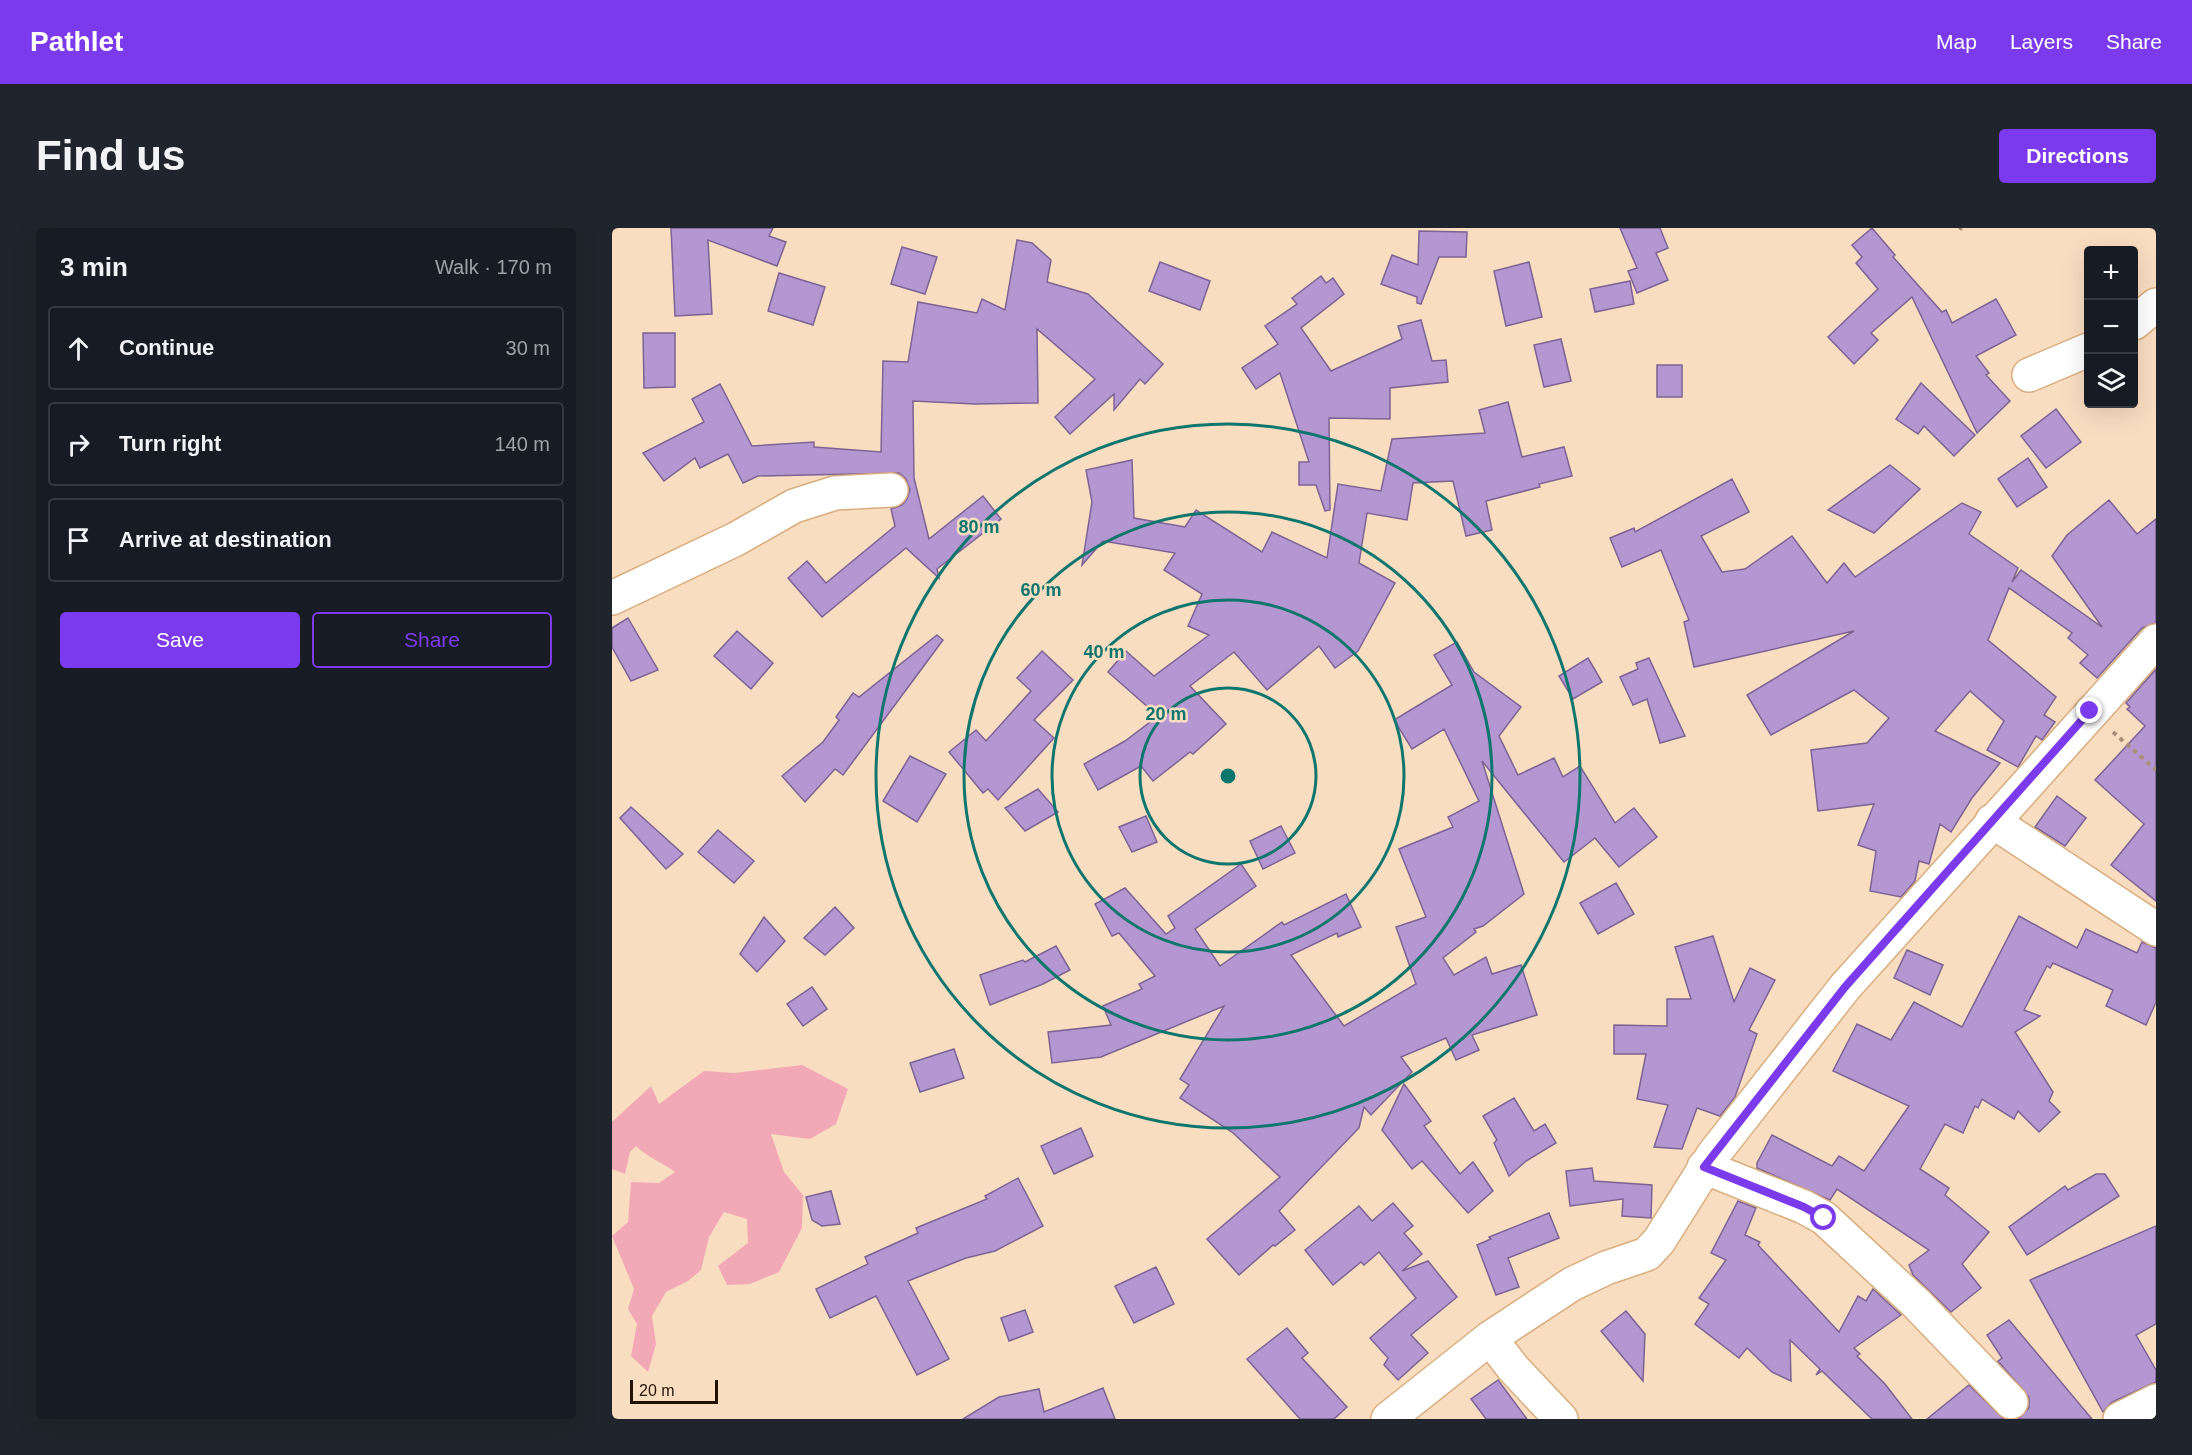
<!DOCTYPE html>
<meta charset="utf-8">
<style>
:root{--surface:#171b24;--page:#20242c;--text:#f1f3f6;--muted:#9ea1a6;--line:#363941;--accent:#7c3aed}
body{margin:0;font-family:Helvetica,sans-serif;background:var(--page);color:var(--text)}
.controls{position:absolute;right:18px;top:18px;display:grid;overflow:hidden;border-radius:6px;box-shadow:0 6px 24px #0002}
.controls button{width:54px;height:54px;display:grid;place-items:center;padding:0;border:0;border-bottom:2px solid var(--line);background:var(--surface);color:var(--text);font:30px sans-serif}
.scale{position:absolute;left:18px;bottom:15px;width:88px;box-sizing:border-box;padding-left:6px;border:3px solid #221202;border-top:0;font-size:16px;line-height:21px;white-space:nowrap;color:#221202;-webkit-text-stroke:4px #f9ddc1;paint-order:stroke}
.stop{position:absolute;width:18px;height:18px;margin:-14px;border:4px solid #7c3aed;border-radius:50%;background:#fff}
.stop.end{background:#7c3aed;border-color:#fff;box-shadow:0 2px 6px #0008}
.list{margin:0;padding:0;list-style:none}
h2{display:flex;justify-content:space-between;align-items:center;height:78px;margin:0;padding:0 24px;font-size:26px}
h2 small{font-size:20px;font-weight:400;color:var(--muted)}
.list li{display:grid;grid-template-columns:39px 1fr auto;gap:18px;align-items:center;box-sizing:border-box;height:84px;margin:0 12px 12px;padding:0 12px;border:2px solid var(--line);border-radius:6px}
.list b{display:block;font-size:22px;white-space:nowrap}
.list em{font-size:20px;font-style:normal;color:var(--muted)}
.actions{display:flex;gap:12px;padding:18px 24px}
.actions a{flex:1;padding:14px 0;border:2px solid var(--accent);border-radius:6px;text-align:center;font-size:21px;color:var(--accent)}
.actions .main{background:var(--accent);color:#fff}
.icon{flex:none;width:33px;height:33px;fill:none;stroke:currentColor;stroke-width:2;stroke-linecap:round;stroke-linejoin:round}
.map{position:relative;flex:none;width:1544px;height:1191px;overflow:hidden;border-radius:6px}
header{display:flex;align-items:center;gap:36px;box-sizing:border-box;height:84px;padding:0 30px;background:var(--accent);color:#fff}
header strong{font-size:28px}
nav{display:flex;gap:33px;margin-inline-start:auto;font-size:21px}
.intro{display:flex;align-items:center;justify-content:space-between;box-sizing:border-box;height:144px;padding:0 36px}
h1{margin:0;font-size:42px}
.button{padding:15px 27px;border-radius:6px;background:var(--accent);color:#fff;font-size:21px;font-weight:700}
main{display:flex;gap:36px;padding:0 36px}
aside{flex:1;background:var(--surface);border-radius:6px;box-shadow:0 6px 24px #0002}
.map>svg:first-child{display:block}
.green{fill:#f2a9b6}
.building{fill:#b497d0;stroke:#7d6394;stroke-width:1.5}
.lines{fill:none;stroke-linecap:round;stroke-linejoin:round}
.minor-casing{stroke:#d9ad7e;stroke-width:36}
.path{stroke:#a89079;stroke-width:4;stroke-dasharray:4.5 4.5;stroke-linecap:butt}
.minor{stroke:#fff;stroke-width:33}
.route{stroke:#7c3aed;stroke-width:8}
.ring{fill:none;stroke:#0f766e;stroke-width:3}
.centre{fill:#0f766e;stroke:#f9ddc1;stroke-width:3}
.ring-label{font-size:18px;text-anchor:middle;font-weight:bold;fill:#0f766e;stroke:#f9ddc1;stroke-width:5;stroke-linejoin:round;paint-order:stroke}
</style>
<header>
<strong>Pathlet</strong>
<nav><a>Map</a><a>Layers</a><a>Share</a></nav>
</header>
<div class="intro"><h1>Find us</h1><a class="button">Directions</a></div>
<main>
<aside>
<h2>3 min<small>Walk · 170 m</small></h2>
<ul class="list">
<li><svg class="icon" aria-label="ahead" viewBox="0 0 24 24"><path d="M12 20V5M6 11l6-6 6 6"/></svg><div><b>Continue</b></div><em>30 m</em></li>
<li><svg class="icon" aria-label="right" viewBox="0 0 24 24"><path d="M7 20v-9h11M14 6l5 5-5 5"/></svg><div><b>Turn right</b></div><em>140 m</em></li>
<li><svg class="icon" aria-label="arrive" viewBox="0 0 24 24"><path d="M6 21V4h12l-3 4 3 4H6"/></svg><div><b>Arrive at destination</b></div></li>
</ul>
<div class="actions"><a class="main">Save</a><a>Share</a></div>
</aside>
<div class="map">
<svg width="1544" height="1191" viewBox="0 0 1544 1191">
<rect width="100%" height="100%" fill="#f9ddc1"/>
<!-- green -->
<path class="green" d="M190 837 236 861 224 896 198 911 159 906 172 944 191 967 190 1000 167 1044 138 1056 115 1057 106 1038 136 1015 135 991 112 984 97 1009 89 1042 76 1053 54 1064 40 1088 44 1116 36 1144 19 1128 25 1096 16 1081 22 1061 0 1008 16 994 19 954 47 955 63 944C50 934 36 930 24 918L18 924 13 946 0 941V894L39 858 47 876 92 843 122 845Z"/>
<!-- building -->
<g class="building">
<path d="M59 0H161L157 8 174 14 165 38 96 12 100 86 63 88Z"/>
<path d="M1008 0H1048L1056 20 1044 25 1056 52 1025 65 1016 43 1025 40Z"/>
<path d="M1260 0 1283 27 1281 29 1330 84 1334 82 1340 95 1384 71 1404 107 1364 128 1377 145 1374 147 1398 173 1365 205 1300 69 1259 105 1266 112 1242 136 1216 109 1266 61 1244 35 1250 29 1240 17Z"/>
<path d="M807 3 855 4 854 29H827L809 76 805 75V69L769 56 780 27 806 37Z"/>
<path d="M405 12 420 15 439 32 435 54 476 66 551 136 533 156 528 151 502 182V166L458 206 443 189 483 151 425 101 426 175 363 176 301 173 302 250 317 311 371 268 389 291 325 341 327 350 294 320 210 389 176 350 195 333 214 355 283 298 279 281 290 277 295 271 298 262 294 251 287 245 146 248 131 255 116 226 88 240 83 230 52 253 31 225 92 194 80 171 108 156 140 218 202 214V219L269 224 271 133 296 134 306 74 365 85 370 71 393 82Z"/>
<path d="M290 19 325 29 313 66 279 56Z"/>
<path d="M548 34 598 53 588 82 537 63Z"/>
<path d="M917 34 930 89 894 98 882 43Z"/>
<path d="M167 45 213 59 201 97 156 83Z"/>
<path d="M709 48 714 55 721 50 732 66 689 100 719 143 790 111 786 98 809 92 820 133 834 132 836 154 778 160V191L717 190 718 282 713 283 704 257H687V234H697L668 145 644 161 630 140 666 116 653 98 685 76 680 70Z"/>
<path d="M1018 53 1022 76 983 84 978 61Z"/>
<path d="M31 105H63V159L32 160Z"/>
<path d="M949 111 959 153 932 159 922 117Z"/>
<rect x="1045" y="137" width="25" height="32"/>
<path d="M1309 155 1363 207 1342 228 1312 198 1306 206 1284 191Z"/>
<path d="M896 174 910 229 952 219 960 248 927 256 928 259 874 273 880 302 854 308 841 253 801 255 795 292 755 285 747 335 783 355 746 423 723 440 707 418 655 462 622 424 578 458 614 496 581 526 578 524 541 553 529 538 486 562 472 536 513 513 546 488 496 444 514 423 542 448 597 407 576 398 590 366 552 342 563 325 491 313 470 337 480 274 474 242 520 232 522 290 573 299 584 282 650 324 660 304 715 330 726 256 769 263 780 211 873 205 867 182Z"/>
<path d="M1444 181 1469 214 1434 240 1409 208Z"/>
<path d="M1416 230 1435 259 1405 279 1386 251Z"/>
<path d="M1278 237 1308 261 1262 305 1216 282Z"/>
<path d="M1120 251 1137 284 1089 308 1110 344 1133 341 1180 308 1215 355 1232 335 1243 349 1350 275 1369 284 1357 306 1406 340 1400 354 1409 342 1490 399 1440 328 1455 307 1497 272 1525 306 1544 291V395L1530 400 1485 450 1468 435 1476 427 1456 410 1460 405 1397 360 1376 412 1444 469 1432 487 1443 494 1430 512 1424 508 1406 539 1375 522 1392 493 1358 463 1323 503 1388 535 1360 570 1339 604 1328 596 1317 636 1307 633 1303 653 1289 669 1258 663 1264 623 1246 617 1262 576 1206 583 1199 522 1255 515 1277 490 1242 462 1159 507 1135 467 1242 403 1082 439 1072 394 1077 392 1049 322 1010 339 998 310 1022 300 1023 304Z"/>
<path d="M16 390 46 442 19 453 0 419V400Z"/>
<path d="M125 403 161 435 139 461 102 428Z"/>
<path d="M325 407 331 412 231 547 223 541 193 574 170 548 211 514 227 492 224 489 241 465 247 469Z"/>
<path d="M845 414 862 444 909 479 887 508 906 547 942 530 951 549 968 538 1003 595 1022 580 1045 609 1007 639 983 610 952 634 870 533 912 666 871 698 862 701 864 704 831 730 842 747 874 729 880 746 909 737 925 787 860 807 867 822 844 832 834 810 789 829 800 844 759 887 752 879 747 900 667 983 683 1002 663 1018 661 1017 627 1047 595 1011 668 949 620 904 568 870 577 857 568 851 612 778 489 829 440 835 436 804 499 797 491 778 530 761 527 756 543 748 507 705 500 708 483 676 513 660 554 706 563 700 556 688 629 636 644 658 583 701 608 738 670 694 672 697 734 666 749 699 726 709 725 705 679 727 732 798 804 756 784 699 814 689 787 621 841 599 836 589 867 573 832 501 800 521 782 492 840 457 822 427Z"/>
<path d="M430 423 461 452 422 492 442 510 386 572 376 561 371 565 337 524 364 502 374 513 419 463 405 450Z"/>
<path d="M976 430 990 454 961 471 947 448Z"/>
<path d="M1037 430 1073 508 1048 515 1035 471 1021 477 1008 449 1026 441 1024 435Z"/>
<path d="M1544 441V673L1499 637 1532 596 1483 552 1533 498 1515 481 1518 479 1514 475Z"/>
<path d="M298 528 334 546 305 594 271 573Z"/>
<path d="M426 561 446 584 413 603 393 580Z"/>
<path d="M1445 568 1474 590 1453 618 1423 599Z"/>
<path d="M19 579 71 626 54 641 8 590Z"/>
<path d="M534 588 545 614 520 624 507 599Z"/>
<path d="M669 598 683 625 651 641 638 613Z"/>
<path d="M106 602 142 633 122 655 86 624Z"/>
<path d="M1004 655 1022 686 986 706 968 675Z"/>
<path d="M223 679 242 700 213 727 192 710Z"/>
<path d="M1407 688 1465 720 1474 701 1525 725 1530 714 1544 720V774L1534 797 1494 778 1501 762 1441 735 1438 740 1435 738 1412 782 1428 788 1403 804 1441 864 1437 873 1448 884 1427 904 1406 883 1402 891 1370 871 1366 880 1363 878 1351 905 1333 896 1308 941 1337 960 1333 967 1377 1004 1350 1036 1369 1060 1339 1084 1301 1047 1297 1037 1317 1022 1225 961 1218 972 1145 940V935L1160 907 1220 938 1227 928 1252 943 1297 878 1221 843 1245 796 1279 812 1302 774 1350 799Z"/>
<path d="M152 689 173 713 145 744 128 726Z"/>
<path d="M1101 708 1122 774 1138 740 1163 752 1137 802 1145 806 1123 869 1108 888 1085 880 1070 921 1042 919 1056 877 1025 871 1034 826H1002V797L1055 798V771H1079L1063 719Z"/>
<path d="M444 718 458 742 431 756 378 777 368 747 411 732 413 734Z"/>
<path d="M1295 722 1331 737 1318 767 1282 750Z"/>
<path d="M200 759 215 781 191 798 175 776Z"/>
<path d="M342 821 352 850 308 864 298 835Z"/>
<path d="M792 856 819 893 812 898 848 946 861 934 881 963 856 985 810 933 800 941 770 902Z"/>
<path d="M902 870 922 903 933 896 944 915 914 933 897 948 882 915 885 912 871 888Z"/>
<path d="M469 900 481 928 442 946 429 918Z"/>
<path d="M980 940 982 953 1040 957 1039 990 1010 988 1011 971 958 978 954 943Z"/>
<path d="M1484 946H1493L1507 968 1415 1027 1397 999 1453 958 1456 962Z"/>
<path d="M406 950 431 998 383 1023 354 1030 296 1053 337 1131 305 1147 264 1068 218 1090 204 1061 256 1036 253 1029 306 1005 304 1000 375 971 373 968Z"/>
<path d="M219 963 228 996 210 998 200 992 194 969Z"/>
<path d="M1126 973 1144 980 1133 1007 1148 1014 1146 1017 1227 1104 1246 1068 1254 1073 1261 1061 1289 1087 1242 1120 1248 1126 1245 1128 1273 1156 1300 1191H1260L1210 1143 1204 1147 1208 1141 1178 1112 1179 1153 1160 1144 1135 1120 1127 1130 1083 1096 1097 1076 1087 1070 1114 1032 1099 1025Z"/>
<path d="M781 975 801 998 792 1005 810 1026 790 1043 816 1033 845 1069 799 1107 816 1125 786 1152 772 1137 776 1130 758 1110 804 1070 767 1024 752 1037 749 1034 721 1057 693 1022 747 978 760 993Z"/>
<path d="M937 985 947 1010 896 1030 907 1059 884 1067 865 1017 879 1011 877 1009Z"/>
<path d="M1544 998V1096L1524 1107 1544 1142V1154L1500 1174 1491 1184 1418 1052Z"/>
<path d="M544 1039 562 1076 522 1095 503 1058Z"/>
<path d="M413 1082 421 1104 397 1113 389 1090Z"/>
<path d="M1014 1083 1033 1106 1031 1153 989 1103Z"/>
<path d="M1397 1092 1480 1191H1406L1417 1180V1169L1386 1133 1390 1130 1375 1107Z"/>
<path d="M675 1100 696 1125 690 1130 735 1179 722 1191H688L635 1131Z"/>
<path d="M886 1152 915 1191H874L859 1171Z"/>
<path d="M1357 1157 1392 1191H1315Z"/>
<path d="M491 1160 503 1191H351L387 1169 427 1161 432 1184Z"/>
</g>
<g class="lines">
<defs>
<g id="minor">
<path d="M1522 95 1544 77"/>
<path d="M1417 147 1476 122"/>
<path d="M0 370 124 311 182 278 223 265 279 262"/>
<path d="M1380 593 1544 701"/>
<path d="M1092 939 1192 979 1212 990 1304 1075 1399 1174"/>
<path d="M878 1110 901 1140 949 1191"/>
<path d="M776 1191 878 1110 960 1056 994 1040 1035 1026 1047 1013 1101 927 1233 759 1544 413"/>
<path d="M1508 1191 1544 1173"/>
</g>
</defs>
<!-- minor casing -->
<use href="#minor" class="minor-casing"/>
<!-- path -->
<g class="path">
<path d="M1348 2 1349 0"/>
<path d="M1501 504 1544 542"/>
</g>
<!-- minor -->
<use href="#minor" class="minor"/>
</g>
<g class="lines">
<!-- route -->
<path class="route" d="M1212 990 1192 979 1092 939 1233 759 1478 483"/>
</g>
<!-- distance rings -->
<g class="ring">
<circle cx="616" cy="548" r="88"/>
<circle cx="616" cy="548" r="176"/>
<circle cx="616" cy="548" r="264"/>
<circle cx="616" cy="548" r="352"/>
</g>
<circle cx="616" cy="548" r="9" class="centre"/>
<g class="ring-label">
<text x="367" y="305">80 m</text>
<text x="429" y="368">60 m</text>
<text x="492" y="430">40 m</text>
<text x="554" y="492">20 m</text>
</g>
</svg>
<div class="controls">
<button>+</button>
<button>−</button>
<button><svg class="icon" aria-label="layers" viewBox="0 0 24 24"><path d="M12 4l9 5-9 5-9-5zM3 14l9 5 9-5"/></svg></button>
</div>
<div class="scale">20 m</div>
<div class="stop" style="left:1212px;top:990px"></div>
<div class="stop end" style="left:1478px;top:483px"></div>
</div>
</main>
